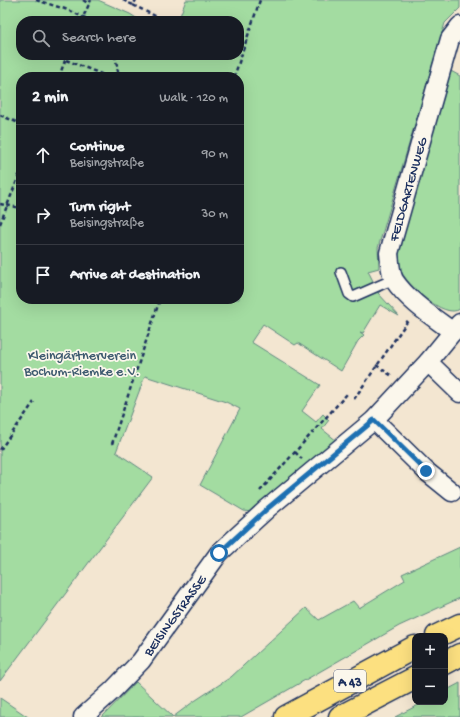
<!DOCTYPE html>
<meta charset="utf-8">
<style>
:root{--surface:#171b24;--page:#20242c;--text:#f1f3f6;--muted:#9ea1a6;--line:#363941}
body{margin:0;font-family:"Gochi Hand",sans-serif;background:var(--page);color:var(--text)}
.controls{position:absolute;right:12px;bottom:12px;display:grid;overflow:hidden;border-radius:8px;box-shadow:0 4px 16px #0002}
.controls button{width:36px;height:36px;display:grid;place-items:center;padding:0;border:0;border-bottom:1px solid var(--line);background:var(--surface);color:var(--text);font:20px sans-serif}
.stop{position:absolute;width:12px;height:12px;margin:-9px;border:3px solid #1f6fb2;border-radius:50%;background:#fff}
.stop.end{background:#1f6fb2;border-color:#fff;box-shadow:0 1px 4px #0008}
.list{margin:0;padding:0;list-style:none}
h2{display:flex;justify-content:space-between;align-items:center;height:52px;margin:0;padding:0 16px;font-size:17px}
h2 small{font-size:13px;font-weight:400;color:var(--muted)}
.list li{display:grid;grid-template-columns:26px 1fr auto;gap:12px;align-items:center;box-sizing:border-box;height:60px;padding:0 16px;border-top:1px solid var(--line)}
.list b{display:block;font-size:15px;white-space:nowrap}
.list p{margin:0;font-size:13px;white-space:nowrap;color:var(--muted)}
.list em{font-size:13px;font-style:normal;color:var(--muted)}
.icon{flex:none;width:22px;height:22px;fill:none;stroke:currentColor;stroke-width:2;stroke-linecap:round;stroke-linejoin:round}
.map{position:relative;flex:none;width:460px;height:717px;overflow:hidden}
.search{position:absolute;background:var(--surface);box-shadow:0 4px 16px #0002;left:16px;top:16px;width:228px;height:44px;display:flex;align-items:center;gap:10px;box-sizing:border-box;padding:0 14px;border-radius:16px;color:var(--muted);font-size:15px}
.panel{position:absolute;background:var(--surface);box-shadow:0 4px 16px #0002;left:16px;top:72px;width:228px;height:232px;border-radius:16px}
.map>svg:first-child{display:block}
.green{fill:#a3dca1;stroke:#5f8680;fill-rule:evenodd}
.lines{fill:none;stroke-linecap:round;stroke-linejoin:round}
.lane-casing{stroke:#1b2f5e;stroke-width:12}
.street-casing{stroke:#1b2f5e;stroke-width:21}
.highway-casing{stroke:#1b2f5e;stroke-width:25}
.path{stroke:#1b2f5e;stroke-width:2.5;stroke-dasharray:4 3;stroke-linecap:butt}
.lane{stroke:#fbf7ec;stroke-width:9}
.street{stroke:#fbf7ec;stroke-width:18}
.highway{stroke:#fce080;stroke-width:22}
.route{stroke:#1f6fb2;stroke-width:5}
.labels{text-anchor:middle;stroke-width:3.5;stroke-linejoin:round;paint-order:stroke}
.shield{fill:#fbf7ec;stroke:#5e6b89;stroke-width:1}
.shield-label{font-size:13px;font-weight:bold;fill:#1b2f5e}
.street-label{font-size:14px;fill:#1b2f5e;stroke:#fbf7ec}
.park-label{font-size:14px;fill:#3d5a6f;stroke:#fbf7ec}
</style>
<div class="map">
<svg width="460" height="717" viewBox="0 0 460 717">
<rect width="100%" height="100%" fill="#f3e6d1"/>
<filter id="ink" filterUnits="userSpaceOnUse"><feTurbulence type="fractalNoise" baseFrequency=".025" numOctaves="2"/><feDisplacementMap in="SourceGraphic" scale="8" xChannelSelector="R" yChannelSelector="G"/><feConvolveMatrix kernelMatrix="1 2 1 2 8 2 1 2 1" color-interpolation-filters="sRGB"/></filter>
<g filter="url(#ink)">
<!-- green -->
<g class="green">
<path d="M0 0H98L130 14 141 21H21V55H239V21H178L186 0H460V8L445 23 378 248 379 268 368 271 374 283 383 280 387 287 378 293 399 316 380 305 363 333 360 332 364 335 358 341 341 371 298 343 295 345 263 324 251 342 320 385 302 411 316 422 323 414 329 420 322 429 337 441 251 512 244 511 200 485 240 409 226 402 145 376 116 452 153 477 0 681ZM21 77H239V299H21Z"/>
<path d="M449 70 460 76V309C444 320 406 284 400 269 398 263 399 257 399 250Z"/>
<path d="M460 547V598L399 626 241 717H173L193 702 231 677 306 608 319 620 353 601 359 608 405 580 402 574Z"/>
<path d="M136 682 173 717H102Z"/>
<path d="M460 683V717H395L424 702H445V691Z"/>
<path d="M0 698 28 717H0Z"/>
</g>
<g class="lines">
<defs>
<path id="lane" d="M341 272 349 294 353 297 394 279"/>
<g id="street">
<path d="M453 332C433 317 408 301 394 280 390 272 390 261 389 253L450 39 460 26"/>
<path d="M428 362 460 393"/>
<path d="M374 420 426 471 452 492"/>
<path d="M83 717 112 691 141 661 219 553 268 508 374 420 428 362 460 323"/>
</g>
<g id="highway">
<path d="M437 636 460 625"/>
<path d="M445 663 460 655"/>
<path d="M286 717 415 647"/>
<path d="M340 717 415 678"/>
</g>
</defs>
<!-- lane casing -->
<use href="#lane" class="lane-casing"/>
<!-- street casing -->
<use href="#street" class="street-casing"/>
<!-- highway casing -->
<use href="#highway" class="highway-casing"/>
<!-- path -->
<g class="path">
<path d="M36 0 65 9 92 21"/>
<path d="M83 0 89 4"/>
<path d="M123 0 133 5 136 0"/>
<path d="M133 5 157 17"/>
<path d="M84 15 91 0"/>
<path d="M81 21 83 16"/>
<path d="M115 55 119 77"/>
<path d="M66 60 109 77"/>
<path d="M59 77 67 55"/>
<path d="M234 77 260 0"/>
<path d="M0 115 21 124"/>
<path d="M0 204 21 208"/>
<path d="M0 224 21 170"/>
<path d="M376 365 392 376"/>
<path d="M354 399 409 319"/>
<path d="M112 444 160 299"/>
<path d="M0 450 34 402"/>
<path d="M295 452 302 459"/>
<path d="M260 491 347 394"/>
</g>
<!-- lane -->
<use href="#lane" class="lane"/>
<!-- street -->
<use href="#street" class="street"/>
<!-- highway -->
<use href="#highway" class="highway"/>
</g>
</g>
<g class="lines" filter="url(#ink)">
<!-- route -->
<path class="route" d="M219 553 268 508 374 420 426 471"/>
</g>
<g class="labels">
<!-- shield labels -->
<rect class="shield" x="334" y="670" width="32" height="22" rx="3"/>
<g class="shield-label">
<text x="350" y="686">A 43</text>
</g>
<!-- street labels -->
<g class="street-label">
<text transform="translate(407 189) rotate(-74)" y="5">FELDGARTENWEG</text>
<text transform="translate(174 615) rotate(-54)" y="5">BEISINGSTRASSE</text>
</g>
<!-- park labels -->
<g class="park-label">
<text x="82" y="359">Kleingärtnerverein<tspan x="82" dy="16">Bochum-Riemke e.V.</tspan></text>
</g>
</g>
</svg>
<div class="controls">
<button>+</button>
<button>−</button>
</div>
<div class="stop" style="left:219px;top:553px"></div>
<div class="stop end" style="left:426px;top:471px"></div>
<div class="search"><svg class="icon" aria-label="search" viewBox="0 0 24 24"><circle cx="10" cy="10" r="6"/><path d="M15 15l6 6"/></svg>Search here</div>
<section class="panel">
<h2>2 min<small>Walk · 120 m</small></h2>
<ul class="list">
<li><svg class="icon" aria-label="ahead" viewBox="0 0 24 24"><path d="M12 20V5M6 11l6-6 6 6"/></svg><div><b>Continue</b><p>Beisingstraße</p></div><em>90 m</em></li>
<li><svg class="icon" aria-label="right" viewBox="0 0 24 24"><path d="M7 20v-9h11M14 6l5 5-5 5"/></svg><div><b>Turn right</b><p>Beisingstraße</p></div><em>30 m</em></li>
<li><svg class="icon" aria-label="arrive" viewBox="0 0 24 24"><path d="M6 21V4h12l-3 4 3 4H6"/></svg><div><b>Arrive at destination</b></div></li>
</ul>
</section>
</div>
